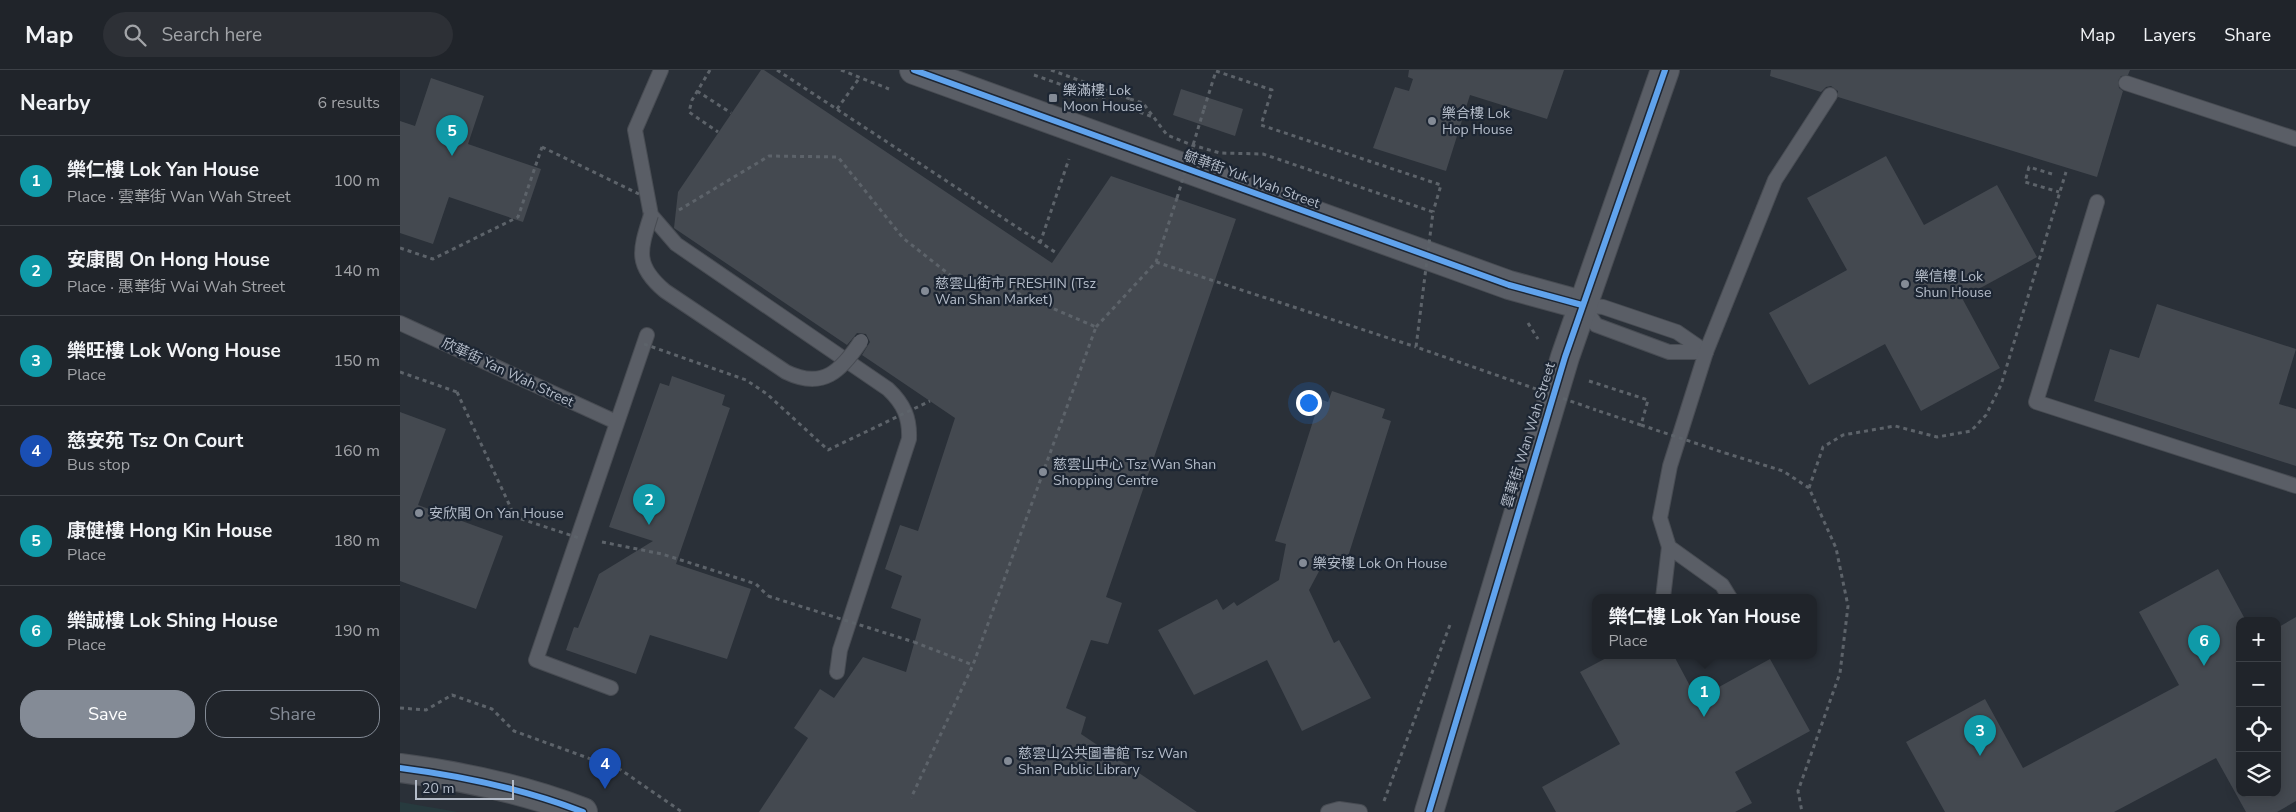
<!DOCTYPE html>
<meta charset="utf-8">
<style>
:root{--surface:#20242a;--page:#2d3036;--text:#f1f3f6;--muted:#a2a4a8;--line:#3d4147;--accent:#848b96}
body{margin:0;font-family:"Nunito Sans","Noto Sans TC",sans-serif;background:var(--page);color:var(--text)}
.controls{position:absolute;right:15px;bottom:15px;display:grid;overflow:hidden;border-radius:10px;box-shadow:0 2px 12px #0003}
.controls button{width:45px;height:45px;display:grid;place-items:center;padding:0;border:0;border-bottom:1px solid var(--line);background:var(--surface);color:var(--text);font:25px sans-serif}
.scale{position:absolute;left:15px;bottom:12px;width:99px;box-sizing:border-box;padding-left:5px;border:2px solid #b4bcc9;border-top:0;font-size:14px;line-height:18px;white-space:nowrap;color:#b4bcc9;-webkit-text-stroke:4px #1d2633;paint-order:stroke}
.you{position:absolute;left:908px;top:332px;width:18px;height:18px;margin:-12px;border:4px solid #fff;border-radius:50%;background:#1a73e8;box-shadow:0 0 0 8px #1a73e833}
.badge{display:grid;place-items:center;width:32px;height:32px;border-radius:50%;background:var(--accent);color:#fff;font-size:16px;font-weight:700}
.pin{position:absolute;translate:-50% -41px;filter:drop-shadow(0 1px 2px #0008)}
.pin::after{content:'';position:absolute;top:26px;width:18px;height:15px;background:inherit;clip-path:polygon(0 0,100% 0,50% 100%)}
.popup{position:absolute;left:1192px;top:524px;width:225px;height:65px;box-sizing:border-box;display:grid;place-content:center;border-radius:10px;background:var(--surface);filter:drop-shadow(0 1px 4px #0005);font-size:16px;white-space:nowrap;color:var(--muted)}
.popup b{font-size:19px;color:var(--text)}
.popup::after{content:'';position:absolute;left:50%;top:100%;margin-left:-10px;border:10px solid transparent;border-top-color:var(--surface)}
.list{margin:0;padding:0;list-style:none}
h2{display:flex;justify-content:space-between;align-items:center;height:65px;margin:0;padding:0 20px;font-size:21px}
h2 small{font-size:16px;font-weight:400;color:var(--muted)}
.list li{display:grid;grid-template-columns:32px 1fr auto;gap:15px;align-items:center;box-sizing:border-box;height:90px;padding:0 20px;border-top:1px solid var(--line)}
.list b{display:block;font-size:19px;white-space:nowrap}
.list p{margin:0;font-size:16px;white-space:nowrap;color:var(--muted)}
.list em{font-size:16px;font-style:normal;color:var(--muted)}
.actions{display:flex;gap:10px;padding:15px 20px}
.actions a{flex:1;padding:11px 0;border:1px solid var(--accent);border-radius:20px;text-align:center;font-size:18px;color:var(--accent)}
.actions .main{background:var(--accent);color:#fff}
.icon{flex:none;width:28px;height:28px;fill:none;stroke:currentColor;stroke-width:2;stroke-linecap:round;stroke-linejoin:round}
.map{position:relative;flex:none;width:1896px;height:742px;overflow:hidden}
header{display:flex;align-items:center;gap:30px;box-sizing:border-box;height:70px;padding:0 25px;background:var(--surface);border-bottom:1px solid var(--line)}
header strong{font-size:24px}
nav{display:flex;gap:28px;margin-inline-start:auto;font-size:18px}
.search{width:350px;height:45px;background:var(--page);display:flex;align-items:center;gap:12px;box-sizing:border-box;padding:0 18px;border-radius:28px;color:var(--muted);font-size:19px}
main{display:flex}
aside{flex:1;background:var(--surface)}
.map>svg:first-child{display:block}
.green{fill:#273a3e}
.building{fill:#444950}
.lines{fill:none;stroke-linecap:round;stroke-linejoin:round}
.lane-casing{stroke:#484c53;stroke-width:16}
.street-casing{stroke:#484c53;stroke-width:30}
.secondary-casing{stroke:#484c53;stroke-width:30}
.path{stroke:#5d636a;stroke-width:3;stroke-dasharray:4 4;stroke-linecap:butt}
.lane{stroke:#5a5e66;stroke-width:14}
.street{stroke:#5a5e66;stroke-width:28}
.secondary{stroke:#595d64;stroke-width:28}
.lane-bridge-casing{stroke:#484c53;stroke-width:16;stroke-linecap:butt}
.path-bridge{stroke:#5d636a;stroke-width:3;stroke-dasharray:4 4;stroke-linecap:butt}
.lane-bridge{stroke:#5a5e66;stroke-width:14}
.cycleway-casing{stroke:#1d2633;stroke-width:9}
.cycleway{stroke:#60a3ed;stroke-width:6}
.poi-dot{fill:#848b96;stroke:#1d2633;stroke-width:2}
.labels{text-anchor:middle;stroke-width:4.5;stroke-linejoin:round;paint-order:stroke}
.poi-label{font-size:14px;fill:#b4bcc9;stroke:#1d2633;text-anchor:start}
.street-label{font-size:14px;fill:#b4bcc9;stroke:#1d2633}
</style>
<header>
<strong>Map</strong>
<div class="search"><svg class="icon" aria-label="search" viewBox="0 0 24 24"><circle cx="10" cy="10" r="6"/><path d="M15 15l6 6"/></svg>Search here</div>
<nav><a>Map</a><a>Layers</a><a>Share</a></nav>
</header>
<main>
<aside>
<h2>Nearby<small>6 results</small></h2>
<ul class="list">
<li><span class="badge" style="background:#0f9aa8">1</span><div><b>樂仁樓 Lok Yan House</b><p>Place · 雲華街 Wan Wah Street</p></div><em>100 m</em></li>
<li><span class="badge" style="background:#0f9aa8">2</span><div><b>安康閣 On Hong House</b><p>Place · 惠華街 Wai Wah Street</p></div><em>140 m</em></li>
<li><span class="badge" style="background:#0f9aa8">3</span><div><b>樂旺樓 Lok Wong House</b><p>Place</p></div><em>150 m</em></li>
<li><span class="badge" style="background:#1a4fb4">4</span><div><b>慈安苑 Tsz On Court</b><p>Bus stop</p></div><em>160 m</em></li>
<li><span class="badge" style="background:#0f9aa8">5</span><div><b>康健樓 Hong Kin House</b><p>Place</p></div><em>180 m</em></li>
<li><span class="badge" style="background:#0f9aa8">6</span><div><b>樂誠樓 Lok Shing House</b><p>Place</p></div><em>190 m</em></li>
</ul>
<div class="actions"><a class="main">Save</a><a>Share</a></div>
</aside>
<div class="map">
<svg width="1896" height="742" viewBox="0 0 1896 742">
<rect width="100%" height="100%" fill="#2a3038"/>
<!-- green -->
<path class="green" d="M0 732 58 742H0Z"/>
<!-- building -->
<g class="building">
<path d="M361 0H364L652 193 711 106 836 149 706 527 722 533 708 574 691 570 666 638 686 647 681 664 797 742H359L408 668 394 658 420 619 434 628 463 587 506 602 521 549 491 538 502 506 485 499 500 455 518 461 555 348 462 285 470 272 466 264 457 263 447 275 274 158 278 122Z"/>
<path d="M1009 0H1164L1147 49 1070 25 1046 101 973 78 995 17 1009 21 1013 9 1008 7Z"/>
<path d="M1371 0H1730L1728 5 1721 6 1718 11 1719 18 1723 21 1697 107 1438 27V21L1431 16 1426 17 1421 22 1370 6Z"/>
<path d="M31 8 84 26 68 74 141 99 123 152 49 127 33 174 0 163V51L15 56Z"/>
<path d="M781 19 843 39 835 66 773 45Z"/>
<path d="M1486 86 1524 155 1597 115 1637 187 1562 228 1600 298 1521 341 1485 274 1409 315 1369 243 1447 200 1407 128Z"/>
<path d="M1757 234 1896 279 1879 334 1896 339V396L1694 331 1710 279 1739 288Z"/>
<path d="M272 306 325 325 322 335 330 338 276 494 351 519 327 589 250 565 236 604 166 580 174 557 178 558 199 504 253 471 209 457 260 313 269 316Z"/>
<path d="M932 321 985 339 982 348 991 351 945 496 925 490 909 520 934 573 939 570 971 628 902 661 867 590 794 625 758 560 817 529 823 540 834 532 837 536 879 510 886 474 875 471 920 329 928 332Z"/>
<path d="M0 342 46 359 18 435 103 466 76 539 0 511Z"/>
<path d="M1818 499 1846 551H1840V723H1877V558L1896 547V731L1877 742H1846L1816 688 1714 742H1545L1506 672 1585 629 1623 698 1779 615 1739 542Z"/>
<path d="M1210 586H1274L1297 629 1370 589 1410 661 1335 702 1352 733 1335 742H1156L1142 717 1220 674 1180 602Z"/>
</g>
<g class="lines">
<defs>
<g id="lane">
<path d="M261 0 235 60 251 145 276 174 488 319C504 334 510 348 509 369L440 580 437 602"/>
<path d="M1726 13 1896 69"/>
<path d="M1697 132 1636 332 1896 416"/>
<path d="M1182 235 1203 237 1277 262 1306 282"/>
<path d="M1183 235 1196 255 1269 282H1306"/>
<path d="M0 253 216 352"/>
<path d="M1269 477 1260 448 1270 396 1306 282 1375 110 1430 25"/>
<path d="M1263 528 1269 477 1322 515 1330 528"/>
<path d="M211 618 136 590 247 265"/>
<path d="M928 742 939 739 960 742"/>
</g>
<g id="street">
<path d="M514 0 1109 215 1182 235"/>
<path d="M1029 742 1165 287 1265 0"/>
</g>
<path id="secondary" d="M0 698C62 706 124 719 183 742"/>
</defs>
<!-- lane casing -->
<use href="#lane" class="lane-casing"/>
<!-- street casing -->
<use href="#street" class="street-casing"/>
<!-- secondary casing -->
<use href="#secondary" class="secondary-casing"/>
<!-- path -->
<g class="path">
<path d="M310 0 292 30 289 42 318 62"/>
<path d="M377 0 658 184"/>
<path d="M441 0 489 19"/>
<path d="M651 0 730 29"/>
<path d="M816 1 872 20 861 55 1041 115 1033 142"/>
<path d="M634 5 753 47"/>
<path d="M297 21 331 43"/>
<path d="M437 39 460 7"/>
<path d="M804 39 816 1"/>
<path d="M1652 104 1629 97 1625 112 1659 122"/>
<path d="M279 140 369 86 438 87 503 168 555 209 608 219 696 257 573 595 511 728"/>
<path d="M640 173 669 89"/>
<path d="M0 178 33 189 118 147 142 77"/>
<path d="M756 192 1016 277"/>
<path d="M1128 253 1138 269"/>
<path d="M696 257 756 192 777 128"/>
<path d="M0 302 57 322"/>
<path d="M1189 311 1248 330 1241 355 1196 340"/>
<path d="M1325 383 1383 401 1409 418 1436 478 1448 536 1440 603 1398 721 1402 742"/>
<path d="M1409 418 1423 377 1443 365 1495 356 1537 367 1571 361 1586 345 1601 315 1666 102"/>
<path d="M202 472 262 484 356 514 368 526"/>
<path d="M514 572 573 595"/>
<path d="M0 638 26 640 52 625 92 639 114 661 221 700 282 742"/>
<path d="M984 731 1051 552"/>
</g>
<!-- lane -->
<use href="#lane" class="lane"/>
<!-- street -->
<use href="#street" class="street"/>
<!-- secondary -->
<use href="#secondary" class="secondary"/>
<defs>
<path id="lane-bridge" d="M251 145C240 180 234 195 265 221L386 302C423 320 441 301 461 271"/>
</defs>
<!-- lane-bridge casing -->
<use href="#lane-bridge" class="lane-bridge-casing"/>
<!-- path-bridge -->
<g class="path-bridge">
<path d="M730 29 743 33 767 65 792 75 820 83 863 84 1033 142 1016 277 1196 340"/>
<path d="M142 77 239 124"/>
<path d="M777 128 804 39"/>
<path d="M244 274 346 310 367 324 428 380 530 331"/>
<path d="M57 322 115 447 182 469"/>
<path d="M1241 355 1325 383"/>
<path d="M368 526 514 572"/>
</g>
<!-- lane-bridge -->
<use href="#lane-bridge" class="lane-bridge"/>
<defs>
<g id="cycleway">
<path d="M514 0 1109 215 1182 235"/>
<path d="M0 698C62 706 124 719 183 742"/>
<path d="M1029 742 1165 287 1265 0"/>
</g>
</defs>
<!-- cycleway casing -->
<use href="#cycleway" class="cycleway-casing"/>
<!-- cycleway -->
<use href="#cycleway" class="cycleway"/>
</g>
<!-- markers -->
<g class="poi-dot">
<rect x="648" y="23" width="10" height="10" rx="2.5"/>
<circle cx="1032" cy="51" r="5"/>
<circle cx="1505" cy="214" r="5"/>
<circle cx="525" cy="221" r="5"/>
<circle cx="643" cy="402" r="5"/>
<circle cx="19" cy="443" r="5"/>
<circle cx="903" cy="493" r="5"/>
<circle cx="608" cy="691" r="5"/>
</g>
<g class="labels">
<!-- poi labels -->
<g class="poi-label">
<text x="663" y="25">樂滿樓 Lok<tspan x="663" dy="16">Moon House</tspan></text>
<text x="1042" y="48">樂合樓 Lok<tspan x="1042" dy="16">Hop House</tspan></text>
<text x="1515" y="211">樂信樓 Lok<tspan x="1515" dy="16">Shun House</tspan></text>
<text x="535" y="218">慈雲山街市 FRESHIN (Tsz<tspan x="535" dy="16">Wan Shan Market)</tspan></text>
<text x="653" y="399">慈雲山中心 Tsz Wan Shan<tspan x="653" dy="16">Shopping Centre</tspan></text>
<text x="29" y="448">安欣閣 On Yan House</text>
<text x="913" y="498">樂安樓 Lok On House</text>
<text x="618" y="688">慈雲山公共圖書館 Tsz Wan<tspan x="618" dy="16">Shan Public Library</tspan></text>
</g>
<!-- street labels -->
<g class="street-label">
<text transform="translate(852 109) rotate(20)" y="5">毓華街 Yuk Wah Street</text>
<text transform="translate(108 302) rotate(25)" y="5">欣華街 Yan Wah Street</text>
<text transform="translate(1128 365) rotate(-73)" y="5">雲華街 Wan Wah Street</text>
</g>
</g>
</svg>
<div class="controls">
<button>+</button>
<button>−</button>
<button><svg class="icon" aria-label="locate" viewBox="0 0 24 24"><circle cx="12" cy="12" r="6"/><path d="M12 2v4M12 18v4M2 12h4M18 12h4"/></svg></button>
<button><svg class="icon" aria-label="layers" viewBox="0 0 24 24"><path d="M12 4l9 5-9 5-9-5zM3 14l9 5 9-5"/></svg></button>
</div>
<div class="scale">20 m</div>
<div class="you"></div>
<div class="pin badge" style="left:1304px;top:647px;background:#0f9aa8">1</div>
<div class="popup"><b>樂仁樓 Lok Yan House</b>Place</div>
<div class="pin badge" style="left:249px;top:455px;background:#0f9aa8">2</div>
<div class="pin badge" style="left:1580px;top:686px;background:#0f9aa8">3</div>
<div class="pin badge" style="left:205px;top:719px;background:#1a4fb4">4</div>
<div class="pin badge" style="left:52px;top:86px;background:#0f9aa8">5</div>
<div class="pin badge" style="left:1804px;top:596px;background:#0f9aa8">6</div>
</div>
</main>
